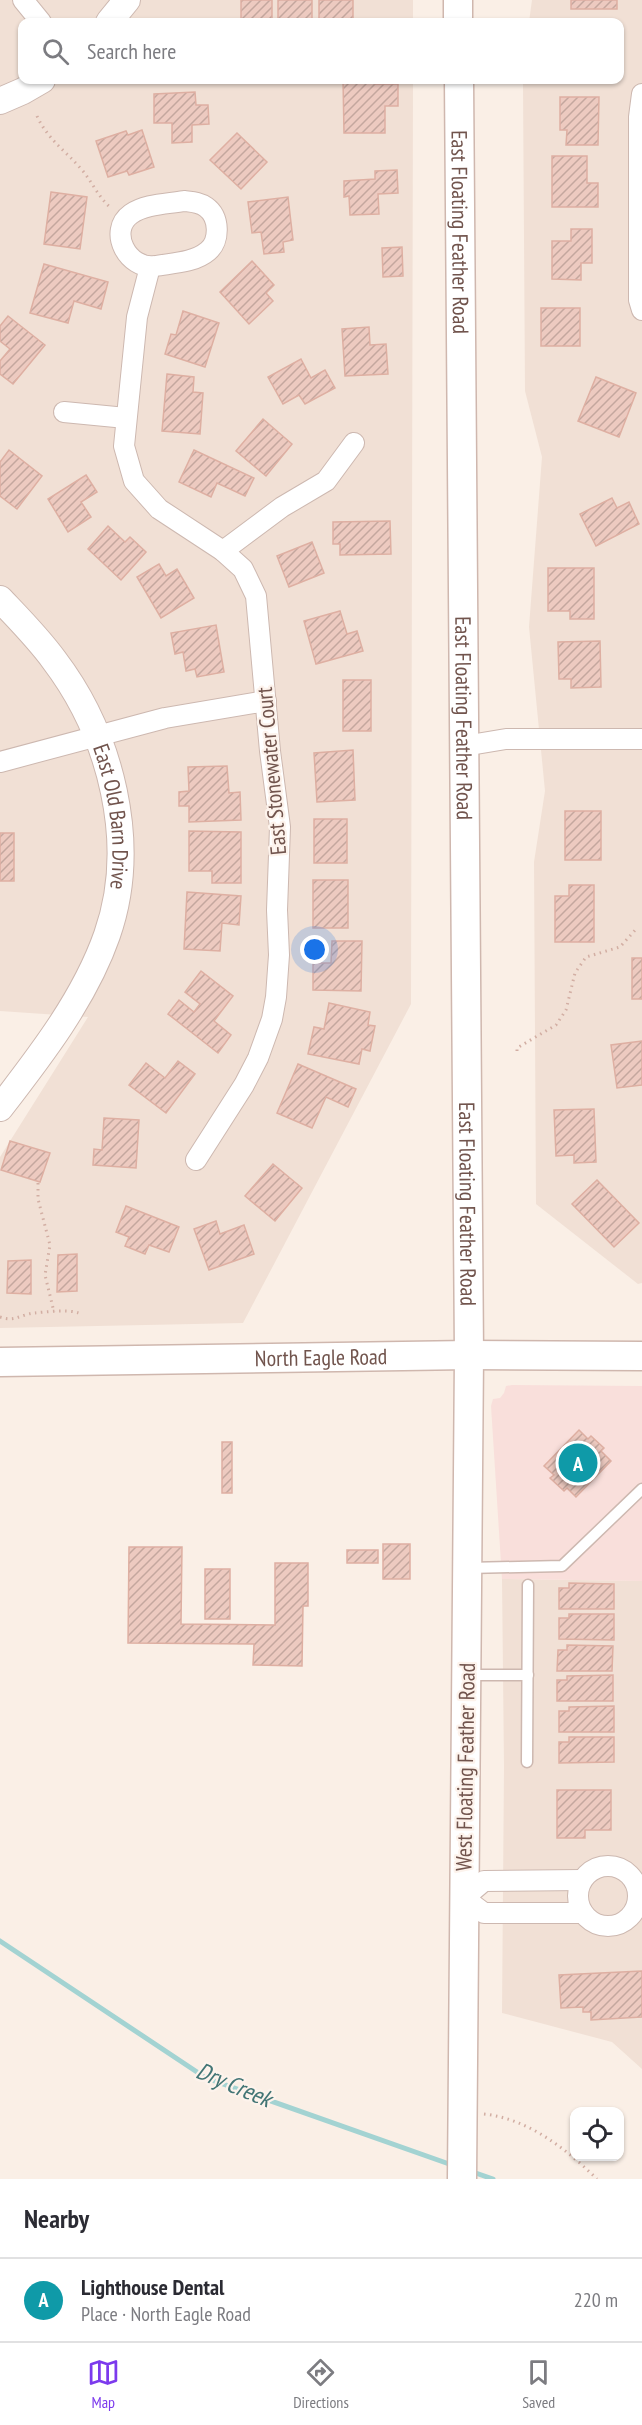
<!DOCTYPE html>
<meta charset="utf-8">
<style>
:root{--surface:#fff;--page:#f7f7f7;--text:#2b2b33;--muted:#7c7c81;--line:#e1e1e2;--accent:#7c3aed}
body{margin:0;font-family:"PT Sans Narrow",sans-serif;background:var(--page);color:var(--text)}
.controls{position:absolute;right:18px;bottom:18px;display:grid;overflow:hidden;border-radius:12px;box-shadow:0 2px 4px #0004}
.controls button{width:54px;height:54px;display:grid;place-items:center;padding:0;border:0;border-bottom:2px solid var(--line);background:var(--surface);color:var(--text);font:30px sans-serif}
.you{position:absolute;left:315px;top:950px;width:21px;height:21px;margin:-15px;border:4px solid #fff;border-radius:50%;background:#1a73e8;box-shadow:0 0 0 9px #1a73e833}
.badge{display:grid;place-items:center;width:39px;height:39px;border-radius:50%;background:var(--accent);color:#fff;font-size:20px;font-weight:700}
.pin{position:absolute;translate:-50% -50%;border:3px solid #fff;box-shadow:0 2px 6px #0006}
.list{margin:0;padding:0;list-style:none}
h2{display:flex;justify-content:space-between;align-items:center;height:78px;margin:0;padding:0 24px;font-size:26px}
h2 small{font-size:20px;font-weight:400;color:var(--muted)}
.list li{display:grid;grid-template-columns:39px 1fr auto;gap:18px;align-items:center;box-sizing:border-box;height:84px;padding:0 24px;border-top:2px solid var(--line)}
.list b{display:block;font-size:22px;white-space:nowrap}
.list p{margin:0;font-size:20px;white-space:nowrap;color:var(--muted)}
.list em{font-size:20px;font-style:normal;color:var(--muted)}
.icon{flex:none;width:33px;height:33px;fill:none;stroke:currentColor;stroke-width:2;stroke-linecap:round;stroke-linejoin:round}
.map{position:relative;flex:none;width:642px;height:2179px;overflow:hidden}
.search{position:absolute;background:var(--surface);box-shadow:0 2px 4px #0004;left:18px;right:18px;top:18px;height:66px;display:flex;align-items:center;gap:15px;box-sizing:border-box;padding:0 21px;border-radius:12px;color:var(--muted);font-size:22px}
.sheet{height:162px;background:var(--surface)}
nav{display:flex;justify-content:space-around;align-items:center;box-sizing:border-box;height:84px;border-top:2px solid var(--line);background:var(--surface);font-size:16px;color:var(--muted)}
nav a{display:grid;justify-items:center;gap:3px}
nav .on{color:var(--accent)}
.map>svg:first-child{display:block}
.residential{fill:#f1e0d5}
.commercial{fill:#f9dfdb}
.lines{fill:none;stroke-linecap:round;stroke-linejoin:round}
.stream{stroke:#a3d3d2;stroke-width:5}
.building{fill:url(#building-hatch);stroke:#deafa2;stroke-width:1.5}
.service-casing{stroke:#cdb8b0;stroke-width:13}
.minor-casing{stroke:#cdb8b0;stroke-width:22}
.tertiary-casing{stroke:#cdb8b0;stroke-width:28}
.secondary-casing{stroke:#cfb7ae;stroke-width:31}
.path{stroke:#d2aea3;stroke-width:3;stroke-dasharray:1.5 4.5;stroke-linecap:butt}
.service{stroke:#fff;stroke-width:10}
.minor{stroke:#fff;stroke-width:20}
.tertiary{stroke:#fff;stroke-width:26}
.secondary{stroke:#fff;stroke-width:28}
.labels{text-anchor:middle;stroke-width:4.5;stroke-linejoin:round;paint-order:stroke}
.street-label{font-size:22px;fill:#71544d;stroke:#fdf3ec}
.water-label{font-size:24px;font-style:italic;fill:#427575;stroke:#fdf3ec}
</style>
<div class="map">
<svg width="642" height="2179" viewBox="0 0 642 2179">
<defs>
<pattern id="building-hatch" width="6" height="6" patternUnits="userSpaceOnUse" patternTransform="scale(1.5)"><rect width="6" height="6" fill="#edcac0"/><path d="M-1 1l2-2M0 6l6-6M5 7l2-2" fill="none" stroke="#c4a79e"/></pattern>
</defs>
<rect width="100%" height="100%" fill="#faefe6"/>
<!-- residential -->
<g class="residential">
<path d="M0 0H413V22H22V80H413L411 1004 243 1323 0 1328V1157L88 1017 0 1011Z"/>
<path d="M532 0H642V1283L638 1284 536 1204 534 862 545 791 529 627 542 457 525 391 523 85V80H620V22H529Z"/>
<path d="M502 1579 642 1581V2069L612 2042 502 2013 504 1767Z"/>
</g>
<!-- commercial -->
<path class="commercial" d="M512 1385 642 1386V1581L502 1579 491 1406 493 1399 500 1398 504 1393 506 1386Z"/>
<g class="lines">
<!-- stream -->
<g class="stream">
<path d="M0 1941 206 2078 452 2165"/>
<path d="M470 2171 493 2179"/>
</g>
</g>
<!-- building -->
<g class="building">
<rect x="241" y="0" width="31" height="22"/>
<rect x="278" y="0" width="34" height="22"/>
<rect x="319" y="0" width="34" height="22"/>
<rect x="571" y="0" width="46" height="9"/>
<path d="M343 80H375V84H398V106H385V133H344Z"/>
<path d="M195 92 196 105H208L209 124 192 125V142L172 143V123H154V94Z"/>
<path d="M560 97H599L598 145H566L567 130H560Z"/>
<path d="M142 130 154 167 129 175 127 171 108 177 96 141 126 131 128 135Z"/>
<path d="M237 133 267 162 241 189 210 160Z"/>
<path d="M552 156H587V183H598V207H552Z"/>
<path d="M397 170 398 193 378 194 379 214 350 215 349 196 344 197V181L375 179V171Z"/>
<path d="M51 192 87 197 80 249 44 244Z"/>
<path d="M288 197 293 240 283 242 284 252 264 254 261 232 252 233 248 202Z"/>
<path d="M571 229H592V263H581V280L552 279V241H571Z"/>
<path d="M402 247 403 276 383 277 382 248Z"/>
<path d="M252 261 274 285 266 293 273 301 249 324 220 292Z"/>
<path d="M44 264 108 282 101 309 74 301 68 323 30 313Z"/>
<rect x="541" y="308" width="39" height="38"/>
<path d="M183 311 219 323 205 367 165 354 171 334 176 335Z"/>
<path d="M8 316 45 345 13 384 0 374V361L10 349 0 341V326Z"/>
<path d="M369 327 370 345 386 344 388 374 345 376 342 329Z"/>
<path d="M301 359 311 378 325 370 335 388 305 404 299 395 283 404 268 377Z"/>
<path d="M167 374 194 377 193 392 203 393 200 434 162 431Z"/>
<path d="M596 377 636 393 619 437 578 421Z"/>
<path d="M263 419 292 444 266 476 236 451Z"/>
<path d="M9 450 42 476 17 509 0 496V462Z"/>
<path d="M194 450 254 478 245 496 217 483 211 497 179 482Z"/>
<path d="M86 475 97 492 81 502 91 517 68 532 48 499Z"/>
<path d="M612 498 617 508 629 502 639 524 596 546 580 514Z"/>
<path d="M390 521 391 554 340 555V544H333V522Z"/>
<path d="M108 526 125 542 130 537 146 552 121 580 88 549Z"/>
<path d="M312 542 324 573 289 587 277 556Z"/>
<path d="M159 564 166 576 177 569 194 598 161 618 137 577Z"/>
<path d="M548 568H594V619H570V611H548Z"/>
<path d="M340 611 347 634 357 631 363 651 316 664 304 621Z"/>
<path d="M216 625 224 672 197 677 195 669 186 671 183 652 175 654 171 633Z"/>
<path d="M600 641 601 687 571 688V679H559L558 642Z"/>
<rect x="343" y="680" width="28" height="51"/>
<path d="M353 750 355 800 317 802 314 753Z"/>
<path d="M227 766 229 793 240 792 241 820 189 822V806H179V792L189 791 188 767Z"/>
<rect x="565" y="811" width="36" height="49"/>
<rect x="314" y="819" width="33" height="44"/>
<path d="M189 831 241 832V883H212V871H189Z"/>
<rect x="0" y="833" width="14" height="48"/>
<rect x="313" y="880" width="35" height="48"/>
<path d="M569 885H594V942H555V896H569Z"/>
<path d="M187 892 241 896 239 925 222 923 220 951 184 949Z"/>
<path d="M332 941H362L361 991 313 990V963H331Z"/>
<rect x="632" y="958" width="10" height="41"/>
<path d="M201 971 233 996 214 1021 231 1035 218 1053 168 1014 179 1000 194 1012 200 1004 185 992Z"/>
<path d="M329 1003 370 1012 368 1025 375 1026 370 1051 362 1049 359 1064 308 1054 314 1027 324 1029Z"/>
<path d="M642 1041V1085L617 1088 611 1045Z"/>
<path d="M178 1061 195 1074 166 1113 129 1085 146 1063 165 1078Z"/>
<path d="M298 1064 356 1089 348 1107 326 1097 312 1128 277 1113Z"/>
<path d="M594 1109 596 1162 574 1163V1155L556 1156 554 1110Z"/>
<path d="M104 1118 139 1120 136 1168 93 1165 94 1149 102 1150Z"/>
<path d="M10 1141 50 1153 40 1182 1 1170Z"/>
<path d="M273 1164 302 1188 275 1221 245 1196Z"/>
<path d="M597 1180 639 1223 614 1247 572 1204Z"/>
<path d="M126 1206 179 1227 169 1252 149 1245 145 1254 125 1246 129 1237 116 1232Z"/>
<path d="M216 1221 220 1234 244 1225 254 1254 209 1270 194 1229Z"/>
<path d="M77 1254V1291L57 1292 58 1255Z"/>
<path d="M31 1260V1294L7 1293 8 1261Z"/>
<path d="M579 1430 588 1439 591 1436 604 1448 601 1451 611 1461 576 1497 567 1488 564 1491 550 1478 554 1475 544 1466Z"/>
<rect x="222" y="1442" width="10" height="51"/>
<rect x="383" y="1544" width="27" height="35"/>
<path d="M129 1547H182L181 1624 275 1625V1563H308V1606H303L302 1666 253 1665 254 1644 128 1643Z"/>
<rect x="347" y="1550" width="31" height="13"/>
<rect x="205" y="1569" width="25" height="50"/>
<path d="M569 1583 614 1584V1609H559V1588H569Z"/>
<path d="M569 1614H614V1640L559 1639V1618H569Z"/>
<path d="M567 1645 613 1646 612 1671H557L558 1650H567Z"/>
<path d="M613 1675V1701H557V1680H567V1676Z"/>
<path d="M614 1706V1732H559V1711H569V1707Z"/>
<path d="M569 1737H614V1762L559 1763V1742H569Z"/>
<path d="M557 1790H611V1830H585V1838H557Z"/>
<path d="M642 1971V2017L591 2020V2012H583V2007L561 2008 559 1975Z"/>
</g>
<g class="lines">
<defs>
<g id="service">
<path d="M467 1568 562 1566 642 1489"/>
<path d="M466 1675H528"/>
<path d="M527 1762 528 1585"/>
</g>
<g id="minor">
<path d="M23 0 41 22"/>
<path d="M642 94 639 117V300L642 310"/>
<path d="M184 201C192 202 199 202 206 207 220 217 220 241 208 251 194 263 172 263 155 266 128 270 107 231 131 214 145 204 167 204 184 201Z"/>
<path d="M150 267 137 317 124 446 134 481 159 509 223 551 243 569 256 596 270 751 280 827 277 910 279 955 276 997 272 1019 258 1058 244 1085 196 1160"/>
<path d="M64 412 126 418"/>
<path d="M223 551 282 507 326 481 354 443"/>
<path d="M464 746 506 739H642"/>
<path d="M0 762 165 718 266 701"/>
<circle cx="608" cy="1896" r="30"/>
<path d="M582 1880 484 1881 464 1898 484 1913H583"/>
</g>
<g id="tertiary">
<path d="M109 22 127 0"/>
<path d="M0 101 23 91 42 80"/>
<path id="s1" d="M0 599C19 619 38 638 54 660 111 735 139 844 107 935 85 998 41 1055 0 1108"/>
</g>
<g id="secondary">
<path d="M458 0V22"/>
<path id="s2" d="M459 80 469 1355 462 2179"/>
<path id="s3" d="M0 1362 469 1355 642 1356"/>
</g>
</defs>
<!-- service casing -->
<use href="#service" class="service-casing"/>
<!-- minor casing -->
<use href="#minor" class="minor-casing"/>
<!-- tertiary casing -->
<use href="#tertiary" class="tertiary-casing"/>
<!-- secondary casing -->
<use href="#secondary" class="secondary-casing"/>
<!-- path -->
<g class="path">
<path d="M37 116C48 140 66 151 82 170 93 183 98 197 111 208"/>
<path d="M517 1051V1048L556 1025 566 1010 575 973 586 957 620 947 637 928"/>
<path d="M38 1183V1199L50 1245 45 1275 54 1312"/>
<path d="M0 1317C15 1322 19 1315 34 1313 46 1312 67 1309 79 1313"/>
<path d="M484 2114C529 2119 566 2149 597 2179"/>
</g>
<!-- service -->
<use href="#service" class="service"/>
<!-- minor -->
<use href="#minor" class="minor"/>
<!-- tertiary -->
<use href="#tertiary" class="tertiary"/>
<!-- secondary -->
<use href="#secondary" class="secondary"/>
</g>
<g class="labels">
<!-- street labels -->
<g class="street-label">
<text dy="8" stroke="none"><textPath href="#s2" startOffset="152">East Floating Feather Road</textPath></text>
<text dy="8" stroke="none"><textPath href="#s2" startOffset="638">East Floating Feather Road</textPath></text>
<text transform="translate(271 771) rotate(-95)" y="8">East Stonewater Court</text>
<text dy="8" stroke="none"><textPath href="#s1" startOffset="252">East Old Barn Drive</textPath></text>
<text dy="8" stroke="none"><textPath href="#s2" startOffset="1124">East Floating Feather Road</textPath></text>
<text dy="8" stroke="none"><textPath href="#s3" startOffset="321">North Eagle Road</textPath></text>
<text transform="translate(465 1767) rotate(-89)" y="8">West Floating Feather Road</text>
</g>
<!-- water labels -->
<g class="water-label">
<text transform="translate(234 2085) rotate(23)" y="8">Dry Creek</text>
</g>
</g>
</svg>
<div class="controls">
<button><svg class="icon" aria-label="locate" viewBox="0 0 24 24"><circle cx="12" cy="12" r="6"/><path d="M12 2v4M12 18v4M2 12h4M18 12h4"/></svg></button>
</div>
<div class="you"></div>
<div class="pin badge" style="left:578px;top:1463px;background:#0f9aa8">A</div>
<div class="search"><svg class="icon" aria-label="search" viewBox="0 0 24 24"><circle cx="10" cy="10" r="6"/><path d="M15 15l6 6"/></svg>Search here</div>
</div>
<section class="sheet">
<h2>Nearby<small></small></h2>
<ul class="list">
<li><span class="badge" style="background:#0f9aa8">A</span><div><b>Lighthouse Dental</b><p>Place · North Eagle Road</p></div><em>220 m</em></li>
</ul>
</section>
<nav>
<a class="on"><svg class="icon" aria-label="map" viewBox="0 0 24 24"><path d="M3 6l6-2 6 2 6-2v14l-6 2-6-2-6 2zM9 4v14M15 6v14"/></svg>Map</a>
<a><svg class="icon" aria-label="directions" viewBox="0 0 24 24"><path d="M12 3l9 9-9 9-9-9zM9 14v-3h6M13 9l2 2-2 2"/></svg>Directions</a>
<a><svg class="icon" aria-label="saved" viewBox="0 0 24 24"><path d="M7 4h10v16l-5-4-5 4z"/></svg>Saved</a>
</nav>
